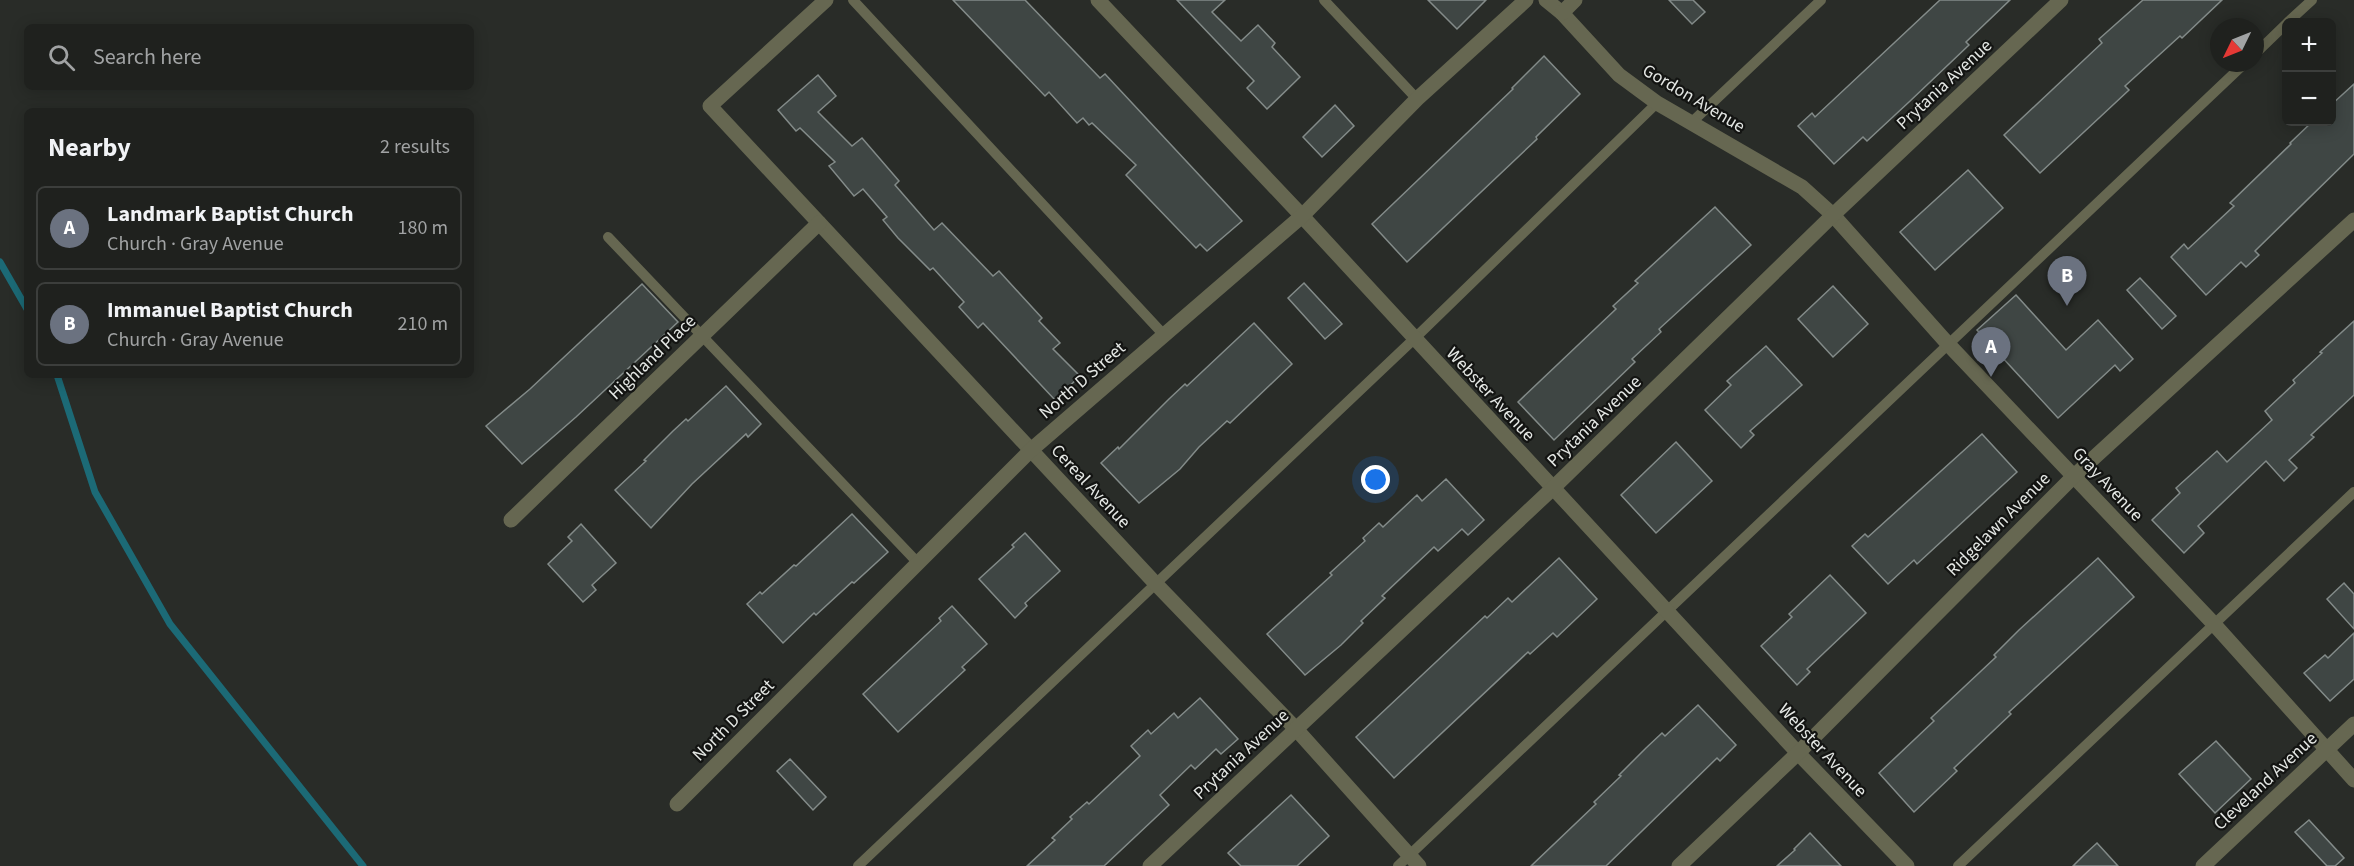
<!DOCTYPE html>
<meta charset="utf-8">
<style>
:root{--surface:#1f211e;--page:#2c2e2b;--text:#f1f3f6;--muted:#a1a3a4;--line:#3c3e3c;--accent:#d49cfc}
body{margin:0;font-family:"Source Sans 3",sans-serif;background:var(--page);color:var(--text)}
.controls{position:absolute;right:18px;top:18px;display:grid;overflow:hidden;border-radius:9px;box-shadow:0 3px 15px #0003}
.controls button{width:54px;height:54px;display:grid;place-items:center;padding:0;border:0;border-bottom:2px solid var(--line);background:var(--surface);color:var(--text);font:30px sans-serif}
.compass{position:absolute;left:2210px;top:18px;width:54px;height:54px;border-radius:50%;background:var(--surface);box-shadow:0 3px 15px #0003;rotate:227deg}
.you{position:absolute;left:1376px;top:480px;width:21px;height:21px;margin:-15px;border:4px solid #fff;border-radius:50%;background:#1a73e8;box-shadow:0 0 0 9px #1a73e833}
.badge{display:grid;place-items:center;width:39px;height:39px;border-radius:50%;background:var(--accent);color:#fff;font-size:20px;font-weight:700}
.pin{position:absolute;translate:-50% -50px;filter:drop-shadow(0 2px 3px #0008)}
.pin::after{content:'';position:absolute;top:32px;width:21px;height:18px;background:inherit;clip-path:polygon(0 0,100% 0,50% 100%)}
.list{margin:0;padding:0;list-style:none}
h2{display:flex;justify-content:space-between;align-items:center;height:78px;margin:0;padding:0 24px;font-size:26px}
h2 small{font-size:20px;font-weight:400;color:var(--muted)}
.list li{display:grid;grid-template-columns:39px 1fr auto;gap:18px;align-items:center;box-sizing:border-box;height:84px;margin:0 12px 12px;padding:0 12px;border:2px solid var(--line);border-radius:9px}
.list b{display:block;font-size:22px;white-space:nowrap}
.list p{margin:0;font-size:20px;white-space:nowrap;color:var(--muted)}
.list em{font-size:20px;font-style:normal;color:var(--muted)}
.icon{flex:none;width:33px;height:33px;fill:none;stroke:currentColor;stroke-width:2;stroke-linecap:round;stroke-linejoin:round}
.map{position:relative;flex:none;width:2354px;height:866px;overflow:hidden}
.search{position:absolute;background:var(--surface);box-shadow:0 3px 15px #0003;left:24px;top:24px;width:450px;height:66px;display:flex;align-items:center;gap:15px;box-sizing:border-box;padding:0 21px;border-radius:9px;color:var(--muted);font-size:22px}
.panel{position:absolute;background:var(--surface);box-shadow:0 3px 15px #0003;left:24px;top:108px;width:450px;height:270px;border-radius:9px}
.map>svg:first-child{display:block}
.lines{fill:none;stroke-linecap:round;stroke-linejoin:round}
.stream{stroke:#1c6a76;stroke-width:7}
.building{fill:#3f4644;stroke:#838b89;stroke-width:1.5}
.lane{stroke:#666751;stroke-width:10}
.street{stroke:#666751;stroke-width:15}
.labels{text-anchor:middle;stroke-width:4.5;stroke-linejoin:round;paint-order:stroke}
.street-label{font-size:18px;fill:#e4e7e4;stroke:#131412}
</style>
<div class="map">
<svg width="2354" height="866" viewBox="0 0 2354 866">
<rect width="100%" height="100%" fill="#292c28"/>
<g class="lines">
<!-- stream -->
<g class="stream">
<path d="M0 262 27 309"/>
<path d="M57 375 95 492 170 624 363 866"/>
</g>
</g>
<!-- building -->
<g class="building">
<path d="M953 0H1025L1100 78 1105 74 1242 221 1207 251 1200 244 1196 248 1126 175 1136 165 1092 123 1089 125 1083 118 1077 123 1049 92 1045 96Z"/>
<path d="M1177 0H1225L1212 12 1241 41 1258 25 1275 43 1272 47 1300 77 1267 109 1247 88 1254 81Z"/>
<path d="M1428 0H1486L1457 29Z"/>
<path d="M1669 0H1693L1705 12 1692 24Z"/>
<path d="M1940 0H2010L1966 42 1969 45 1909 102 1867 141 1863 137 1834 164 1798 126 1812 113 1815 117Z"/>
<path d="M2143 0H2222L2182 38 2180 36 2125 86 2129 90 2040 173 2004 135 2102 43 2099 39Z"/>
<path d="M1544 56 1580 94 1536 137 1537 139 1407 262 1372 224 1513 89 1512 88Z"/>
<path d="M818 75 836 96 818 112 852 146 862 138 899 181 895 185 934 230 942 223 993 276 999 271 1042 318 1039 321 1060 343 1053 349 1080 376 1055 400 983 323 978 328 959 307 964 302 933 268 930 270 898 238 883 220 887 217 863 189 854 196 829 166 835 162 800 128 796 131 778 110Z"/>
<path d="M2354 84V154L2255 251 2259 255 2246 267 2241 262 2206 295 2171 257 2184 244 2188 249 2234 206 2230 203 2291 144 2290 143 2312 122H2331V105Z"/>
<path d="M1335 105 1354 126 1322 157 1303 137Z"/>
<path d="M1968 170 2003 208 1935 270 1900 232Z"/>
<path d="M1715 207 1751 245 1659 329 1661 332 1632 359 1635 362 1554 440 1518 402 1616 309 1613 306 1638 283 1635 281Z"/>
<path d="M2140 278 2176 316 2162 329 2127 290Z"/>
<path d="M1304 283 1342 324 1325 339 1288 298Z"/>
<path d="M642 284 678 322 576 417 522 464 486 426 530 389Z"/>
<path d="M1833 286 1868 324 1833 357 1798 319Z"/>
<path d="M2016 295 2066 350 2098 320 2133 359 2120 371 2115 365 2058 418 1977 330Z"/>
<path d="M2354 321V395L2311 435 2314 437 2289 460 2297 468 2284 481 2266 461 2198 526 2204 533 2184 553 2152 520 2180 493 2176 488 2217 451 2227 462 2272 420 2265 411 2295 383 2293 380 2322 353 2320 352Z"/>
<path d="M1254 323 1292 364 1230 423 1227 421 1199 447 1180 469 1139 503 1101 463 1118 447 1119 449 1169 399 1185 384 1187 386Z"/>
<path d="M1766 346 1802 385 1750 431 1754 435 1741 448 1705 410 1731 385 1727 381Z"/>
<path d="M726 386 761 424 748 437 746 434 692 484 651 528 615 490 646 461 644 460 673 431 686 419 688 421Z"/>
<path d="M1982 434 2017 472 1917 564 1914 560 1888 584 1852 546 1865 534 1868 537Z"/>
<path d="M1676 442 1712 481 1656 533 1621 495Z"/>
<path d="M1446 479 1484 520 1468 535 1462 529 1438 551 1434 547 1382 596 1385 598 1361 621 1363 623 1341 645 1305 675 1267 634 1332 575 1330 573 1365 541 1363 538 1379 523 1383 527 1417 495 1422 501Z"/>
<path d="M852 514 888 552 854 583 852 582 816 615 814 613 783 643 747 604 760 592 762 594 794 565 796 566Z"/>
<path d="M581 524 616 563 592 585 596 590 583 602 548 564 572 541 568 537Z"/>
<path d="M1025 533 1060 571 1025 603 1027 606 1015 618 979 579 1014 547 1012 545Z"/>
<path d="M1559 558 1597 599 1557 637 1553 633 1530 654 1528 652 1394 778 1356 737 1485 616 1487 618 1508 598 1512 602Z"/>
<path d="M2098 558 2134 597 2009 712 2011 714 1954 768 1957 771 1914 812 1879 773 1934 721 1931 718 1996 657 1994 655 2019 630Z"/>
<path d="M1830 575 1866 613 1807 669 1810 672 1797 685 1761 646 1792 617 1789 614Z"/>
<path d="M2344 583 2354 594V629L2327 599Z"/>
<path d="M952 606 987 644 962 667 965 670 898 732 863 694 941 621 939 618Z"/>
<path d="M2354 633V679L2330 701 2304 673 2325 655 2328 658Z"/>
<path d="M1200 698 1238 739 1221 754 1216 749 1195 769 1191 765 1160 795 1169 805 1104 866H1027L1055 840 1052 838 1072 819 1070 817 1087 802 1089 804 1140 756 1131 746 1148 730 1151 734 1174 713 1178 718Z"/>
<path d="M1698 705 1736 745 1720 761 1717 758 1606 866H1531L1596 804 1594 802 1621 776 1619 775 1646 748 1662 733 1665 736Z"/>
<path d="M2216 741 2251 779 2215 813 2179 774Z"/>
<path d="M790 759 826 797 813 810 777 771Z"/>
<path d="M1291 795 1329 836 1297 866H1241L1228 853Z"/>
<path d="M2309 820 2344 858 2335 866H2327L2295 832Z"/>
<path d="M1810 833 1841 866H1777L1795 850 1794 849Z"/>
<path d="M2097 843 2118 866H2073L2084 855Z"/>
</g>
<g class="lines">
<!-- lane -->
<g class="lane">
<path d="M853 0 1164 335"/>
<path d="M1324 0 1417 99"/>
<path d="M2288 22 2312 0"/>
<path d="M2255 54 2286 24"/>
<path d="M1692 122 1821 0"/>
<path d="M608 237 918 563"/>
<path d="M858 866 1414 339 1657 103"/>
<path d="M1398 866 2245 63"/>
<path d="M1958 866 2354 492"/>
</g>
<!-- street -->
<g class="street">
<path d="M826 0 710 106 1155 583 1296 729 1419 866"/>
<path d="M1098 0 1302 216 1798 753 1907 866"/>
<path d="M1546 0 1562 13 1619 75 1657 103 1802 187 1833 215 1948 344 2213 623 2354 780"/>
<path d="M1562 13 1575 0"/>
<path d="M511 520 819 223"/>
<path d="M677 804 1031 450 1302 216 1417 99 1526 0"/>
<path d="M1150 866 1552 489 1833 215 2061 0"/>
<path d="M1679 866 1798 753 2074 476 2354 220"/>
<path d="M2203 866 2354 724"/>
</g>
</g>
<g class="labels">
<!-- street labels -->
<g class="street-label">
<text transform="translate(1944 84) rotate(-43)" y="6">Prytania Avenue</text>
<text transform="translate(1694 98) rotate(31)" y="6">Gordon Avenue</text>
<text transform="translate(652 357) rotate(-44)" y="6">Highland Place</text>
<text transform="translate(1082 380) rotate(-41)" y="6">North D Street</text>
<text transform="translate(1491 394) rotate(47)" y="6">Webster Avenue</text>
<text transform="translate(1594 421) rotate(-44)" y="6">Prytania Avenue</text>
<text transform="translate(2108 484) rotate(47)" y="6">Gray Avenue</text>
<text transform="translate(1091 486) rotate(47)" y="6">Cereal Avenue</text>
<text transform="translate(1998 524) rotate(-45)" y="6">Ridgelawn Avenue</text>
<text transform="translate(733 720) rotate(-45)" y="6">North D Street</text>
<text transform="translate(1823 750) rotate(47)" y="6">Webster Avenue</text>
<text transform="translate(1241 754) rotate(-43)" y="6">Prytania Avenue</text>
<text transform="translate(2265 781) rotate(-43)" y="6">Cleveland Avenue</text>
</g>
</g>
</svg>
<div class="controls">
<button>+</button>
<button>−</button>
</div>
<svg class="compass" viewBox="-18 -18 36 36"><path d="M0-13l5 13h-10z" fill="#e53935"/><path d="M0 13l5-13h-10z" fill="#a1a3a4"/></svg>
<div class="you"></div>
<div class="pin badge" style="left:1991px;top:377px;background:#6b7280">A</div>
<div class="pin badge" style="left:2067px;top:306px;background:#6b7280">B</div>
<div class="search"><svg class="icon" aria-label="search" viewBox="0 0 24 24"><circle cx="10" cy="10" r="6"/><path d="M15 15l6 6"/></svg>Search here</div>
<section class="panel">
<h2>Nearby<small>2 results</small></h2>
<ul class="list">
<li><span class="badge" style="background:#6b7280">A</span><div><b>Landmark Baptist Church</b><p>Church · Gray Avenue</p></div><em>180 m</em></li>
<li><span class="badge" style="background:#6b7280">B</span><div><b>Immanuel Baptist Church</b><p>Church · Gray Avenue</p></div><em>210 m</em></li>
</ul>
</section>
</div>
